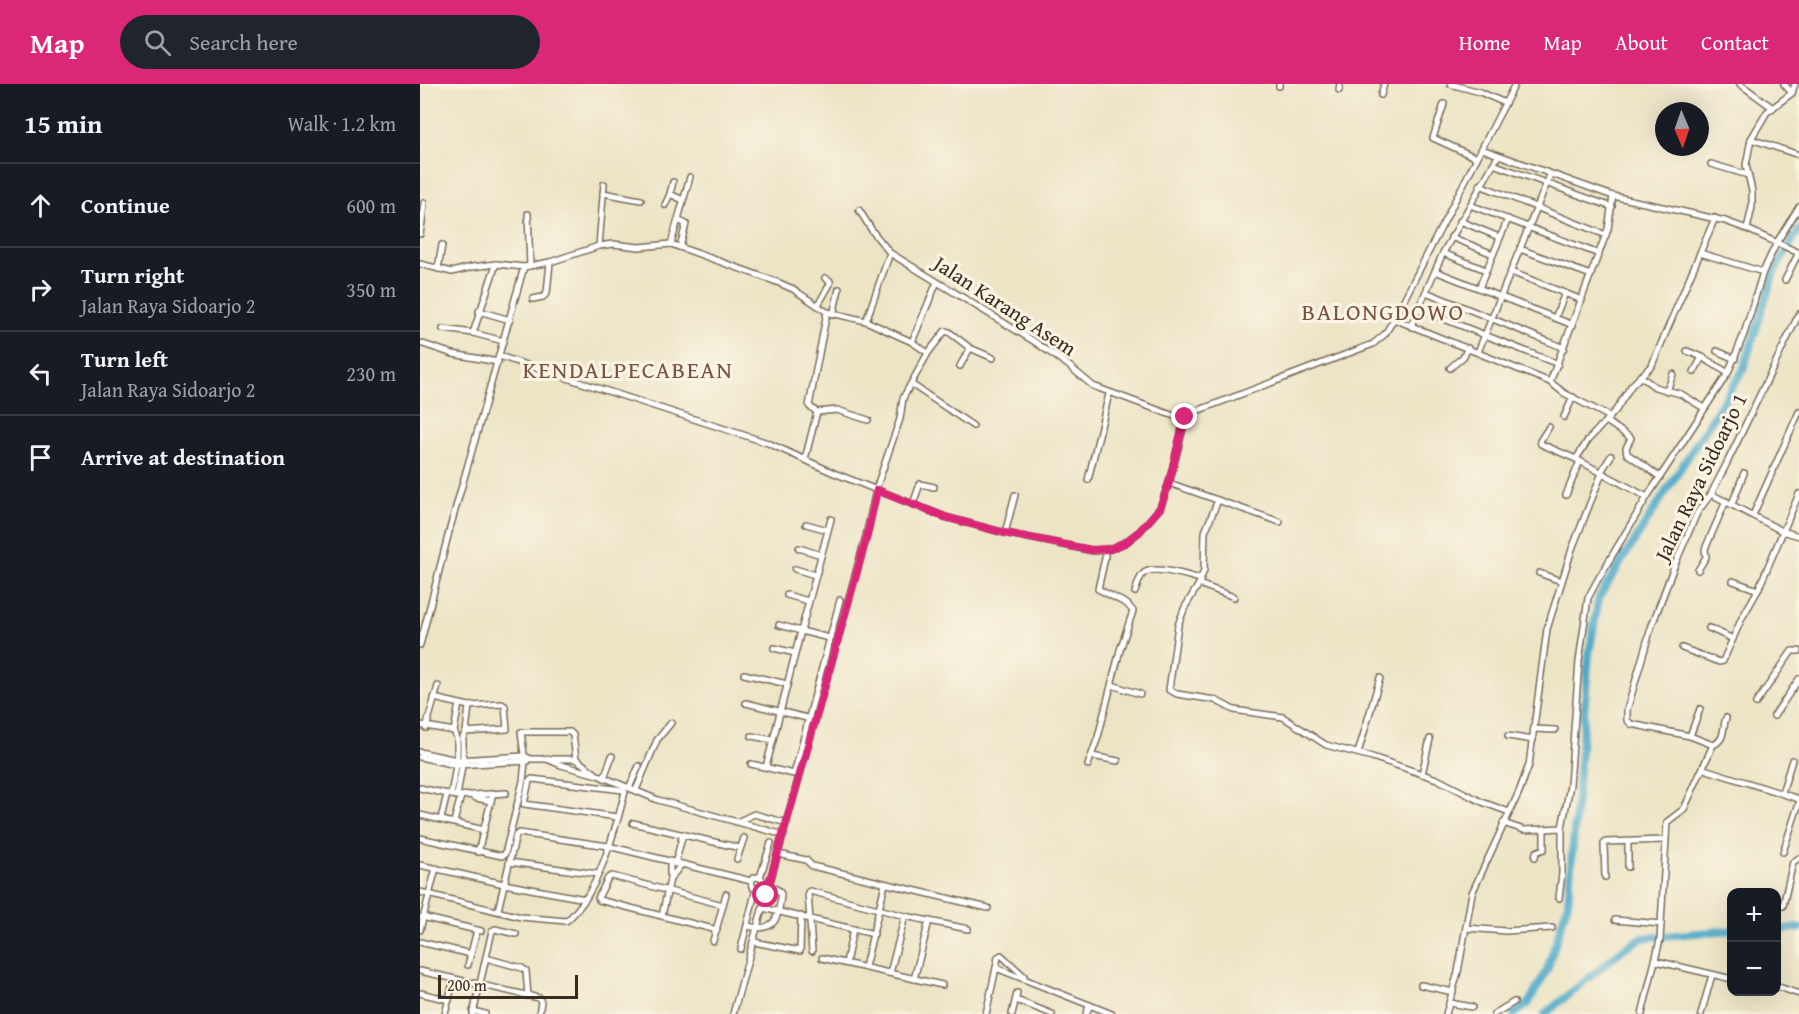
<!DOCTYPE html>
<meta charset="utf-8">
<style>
:root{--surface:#171b24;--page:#20242c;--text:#f1f3f6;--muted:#9ea1a6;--line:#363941;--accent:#db2777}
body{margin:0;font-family:"Gentium Book Plus",serif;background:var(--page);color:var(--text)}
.controls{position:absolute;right:18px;bottom:18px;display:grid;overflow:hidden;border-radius:12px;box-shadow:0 6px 24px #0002}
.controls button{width:54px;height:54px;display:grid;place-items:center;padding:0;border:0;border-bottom:2px solid var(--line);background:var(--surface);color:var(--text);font:30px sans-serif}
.compass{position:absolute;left:1235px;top:18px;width:54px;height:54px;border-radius:50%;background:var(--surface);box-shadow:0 6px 24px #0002;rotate:178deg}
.scale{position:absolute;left:18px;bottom:15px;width:140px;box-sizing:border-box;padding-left:6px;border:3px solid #3b2a1e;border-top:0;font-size:16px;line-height:21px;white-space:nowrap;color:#3b2a1e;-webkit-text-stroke:4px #fcf5e5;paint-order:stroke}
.stop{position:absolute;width:18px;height:18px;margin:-14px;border:4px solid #db2777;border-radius:50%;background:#fff}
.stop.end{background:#db2777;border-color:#fff;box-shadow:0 2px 6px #0008}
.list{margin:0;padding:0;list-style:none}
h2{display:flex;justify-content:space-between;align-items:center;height:78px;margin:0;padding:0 24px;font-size:26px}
h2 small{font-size:20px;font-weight:400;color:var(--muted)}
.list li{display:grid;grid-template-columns:39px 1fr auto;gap:18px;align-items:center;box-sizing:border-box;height:84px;padding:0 24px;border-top:2px solid var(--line)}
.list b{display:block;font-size:22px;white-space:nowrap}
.list p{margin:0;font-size:20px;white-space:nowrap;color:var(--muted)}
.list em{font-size:20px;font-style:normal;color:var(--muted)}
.icon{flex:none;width:33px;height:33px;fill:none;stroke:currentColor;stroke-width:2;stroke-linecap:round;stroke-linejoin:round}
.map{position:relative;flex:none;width:1379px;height:930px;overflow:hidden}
header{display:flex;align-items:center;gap:36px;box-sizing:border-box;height:84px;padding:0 30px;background:var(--accent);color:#fff}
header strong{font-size:28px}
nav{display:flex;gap:33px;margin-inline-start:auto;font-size:21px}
.search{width:420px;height:54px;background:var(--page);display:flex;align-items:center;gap:15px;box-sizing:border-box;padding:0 21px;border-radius:33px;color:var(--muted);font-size:22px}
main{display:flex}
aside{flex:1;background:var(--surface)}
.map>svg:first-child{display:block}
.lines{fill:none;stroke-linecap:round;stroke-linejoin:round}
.river{stroke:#4aa8c9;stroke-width:8}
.minor-casing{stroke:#796b58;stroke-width:8}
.minor{stroke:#fff;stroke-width:5}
.route{stroke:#db2777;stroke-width:8}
.labels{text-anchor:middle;stroke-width:6;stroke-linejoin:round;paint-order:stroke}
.street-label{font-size:21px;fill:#3b2a1e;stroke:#fcf5e5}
.quarter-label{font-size:24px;letter-spacing:1.5px;fill:#7a523f;stroke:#fcf5e5}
</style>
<header>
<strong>Map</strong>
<div class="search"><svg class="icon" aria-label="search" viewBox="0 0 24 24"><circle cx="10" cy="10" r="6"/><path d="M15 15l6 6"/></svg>Search here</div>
<nav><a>Home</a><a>Map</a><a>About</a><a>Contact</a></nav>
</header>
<main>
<aside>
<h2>15 min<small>Walk · 1.2 km</small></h2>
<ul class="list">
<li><svg class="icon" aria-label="ahead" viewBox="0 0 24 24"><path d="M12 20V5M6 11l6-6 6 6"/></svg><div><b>Continue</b></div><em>600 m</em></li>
<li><svg class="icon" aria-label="right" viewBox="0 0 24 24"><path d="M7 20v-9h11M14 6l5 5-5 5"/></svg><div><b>Turn right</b><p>Jalan Raya Sidoarjo 2</p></div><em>350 m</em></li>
<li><svg class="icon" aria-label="left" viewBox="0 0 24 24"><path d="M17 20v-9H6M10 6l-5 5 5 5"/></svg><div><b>Turn left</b><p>Jalan Raya Sidoarjo 2</p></div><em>230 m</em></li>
<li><svg class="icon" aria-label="arrive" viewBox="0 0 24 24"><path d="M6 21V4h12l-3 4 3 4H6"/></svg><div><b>Arrive at destination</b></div></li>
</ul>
</aside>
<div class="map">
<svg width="1379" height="930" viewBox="0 0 1379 930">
<rect width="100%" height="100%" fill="#fcf5e5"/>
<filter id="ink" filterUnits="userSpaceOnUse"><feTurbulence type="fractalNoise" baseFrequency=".0167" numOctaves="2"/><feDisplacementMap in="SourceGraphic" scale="12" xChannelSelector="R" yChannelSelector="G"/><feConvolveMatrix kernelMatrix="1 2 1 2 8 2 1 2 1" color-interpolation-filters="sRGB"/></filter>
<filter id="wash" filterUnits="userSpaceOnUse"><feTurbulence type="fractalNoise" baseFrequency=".008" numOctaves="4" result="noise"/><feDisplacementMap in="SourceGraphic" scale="24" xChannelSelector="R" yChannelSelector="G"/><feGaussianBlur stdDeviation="1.35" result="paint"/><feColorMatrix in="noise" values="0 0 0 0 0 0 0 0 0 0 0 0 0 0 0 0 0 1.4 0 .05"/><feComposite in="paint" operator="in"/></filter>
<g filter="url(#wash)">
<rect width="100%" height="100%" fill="#ece4c5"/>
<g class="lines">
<!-- river -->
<g class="river">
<path d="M1356 846 1379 844"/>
<path d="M1094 930 1108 920 1127 886 1148 819 1169 570 1179 513 1323 286 1354 188 1379 146"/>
<path d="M1125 930 1206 863 1222 854 1312 846"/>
</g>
</g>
</g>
<g filter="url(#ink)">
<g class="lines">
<defs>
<g id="minor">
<path d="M1030 0 1060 8 1085 19"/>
<path d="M1320 0 1353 24"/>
<path d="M1364 0 1372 9"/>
<path d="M859 2V0"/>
<path d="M919 6 920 0"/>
<path d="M961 11 964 0"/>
<path d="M1024 20 1013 54 1057 74"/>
<path d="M1331 55 1379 71"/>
<path d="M1062 65 1193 112 1305 137 1327 145 1379 169"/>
<path d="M1073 80 1192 123"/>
<path d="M1291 80 1328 91"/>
<path d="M253 98 250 110 263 116"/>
<path d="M1060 101 1186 151"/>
<path d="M183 109 221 116"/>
<path d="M245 121 250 110"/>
<path d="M1050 121 1179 170"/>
<path d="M439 126 453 148 470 169 612 256 648 281 673 302 765 336"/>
<path d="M108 130 110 182"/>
<path d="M258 136 266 140 260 163"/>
<path d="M0 137 2 138 0 150"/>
<path d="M1040 137 1079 153"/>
<path d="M2 138 4 119"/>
<path d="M1327 145 1332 123V107L1326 81 1331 55 1347 28 1372 9 1375 0"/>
<path d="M1031 153 1073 170"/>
<path d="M251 160 270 93"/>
<path d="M179 162 184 100"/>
<path d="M1100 165 1171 191"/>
<path d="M1023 169 1066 186"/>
<path d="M1280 169 1343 188"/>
<path d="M0 180 32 188 52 183 76 180 104 183 130 178 179 162 193 160 219 163 251 160 357 198 373 205 407 228 446 237 492 258 508 269"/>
<path d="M18 185 22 161"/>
<path d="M1015 187 1153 241"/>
<path d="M1091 188 1162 216"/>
<path d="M1365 196 1379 168"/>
<path d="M1059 204 1088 135"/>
<path d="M1006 208 1144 264"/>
<path d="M113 215 123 213 127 209 130 178"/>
<path d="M398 221 410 200V197L405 194"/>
<path d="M999 225 1138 280"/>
<path d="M59 227 90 236"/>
<path d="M407 228 389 322 397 328 417 326 448 336"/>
<path d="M413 231 419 205"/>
<path d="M1135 234 1145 209"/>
<path d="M974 235 1130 298 1144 309 1190 333"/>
<path d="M446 237 470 169"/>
<path d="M993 243 992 239 1023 169 1078 72"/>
<path d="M23 245 53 249 83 257"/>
<path d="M53 249 76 180"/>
<path d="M492 258 517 198"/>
<path d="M0 259 33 270 78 278"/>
<path d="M1267 267 1282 273 1308 289"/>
<path d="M1297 267 1315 275"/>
<path d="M1058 268 1130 91"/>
<path d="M79 272 348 359 414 389 525 433 585 449 674 467 690 465 706 458 720 447 740 424 749 399 765 336 769 330 953 260 965 250 974 235 1095 0"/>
<path d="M540 282 550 264"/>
<path d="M1030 284 1043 273 1048 264"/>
<path d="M1274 288 1282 273"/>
<path d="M1220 292 1235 303 1261 310 1284 324"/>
<path d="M1130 298 1188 145 1193 112"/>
<path d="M491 300 553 342"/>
<path d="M1247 307 1253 290"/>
<path d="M1144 333 1153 313"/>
<path d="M1186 337 1211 354 1206 364 1207 370C1219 377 1228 385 1240 393"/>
<path d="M1129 343 1120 357 1121 360 1156 375"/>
<path d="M385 375 397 328"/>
<path d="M1181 388 1191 372"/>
<path d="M1182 389 1227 413"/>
<path d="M668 396 689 310"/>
<path d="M749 399 860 438"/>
<path d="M1291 410 1362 447 1379 452"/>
<path d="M1146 411 1160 377"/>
<path d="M798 416 785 448 784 486 779 500 765 523 758 541 749 606 757 610 795 616 814 626 863 633 906 661 952 673 1017 695 1062 718 1089 728"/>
<path d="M493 420 500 400 514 403"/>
<path d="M1312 420 1324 389"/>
<path d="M1333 431 1379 328"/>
<path d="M386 440 408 446"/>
<path d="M585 449 595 411"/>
<path d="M379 464 401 471"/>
<path d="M375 485 395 491"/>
<path d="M1278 486 1286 473 1285 465 1306 417"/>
<path d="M1119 489 1141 497"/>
<path d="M1313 497 1338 506"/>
<path d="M779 500 814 513"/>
<path d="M715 508C717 503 719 494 723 490 732 480 769 492 780 495"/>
<path d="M367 511 388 517"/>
<path d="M1289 544 1313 555"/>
<path d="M409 554 381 547 411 435"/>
<path d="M0 561 30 444 104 183"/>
<path d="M354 564 375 569"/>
<path d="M1262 564 1299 578 1303 577 1322 534 1338 506 1379 410"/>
<path d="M324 590 367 600"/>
<path d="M692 601 720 610"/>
<path d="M14 614 49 622 82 620 85 622 87 645 46 648"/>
<path d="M326 619 391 635"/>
<path d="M1336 619 1372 567H1379"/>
<path d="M1354 632 1379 595"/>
<path d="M0 641 34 647"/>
<path d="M6 644 18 602"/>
<path d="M1114 645 1135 646"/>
<path d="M332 652 353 656"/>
<path d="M1088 652 1113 656"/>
<path d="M1270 652 1280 625"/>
<path d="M1293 661C1306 656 1302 644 1306 634"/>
<path d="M0 668 37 676 104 672 111 675H156L175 689"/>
<path d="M938 669 960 594"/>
<path d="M672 672 698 677"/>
<path d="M0 673 36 681 107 677"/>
<path d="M127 675 141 681 178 691 238 716 364 751"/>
<path d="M331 680 374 690 420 516"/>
<path d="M668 681 678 653 700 566 713 527 707 520 678 505 685 474V466"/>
<path d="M346 683 381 547 359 541"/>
<path d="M1284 685 1379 715"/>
<path d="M1002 690 1010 655"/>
<path d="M184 694 192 672"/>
<path d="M0 704 37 712 86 709"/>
<path d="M209 704 219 682"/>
<path d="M216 706 237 656 251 639"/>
<path d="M1362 709 1372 676"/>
<path d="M31 711 37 676V654L34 647 39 620"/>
<path d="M50 711 56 714 71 717"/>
<path d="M37 712 43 676V653L46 648 49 622"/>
<path d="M0 731 64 746"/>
<path d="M21 735 27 710"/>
<path d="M34 738 41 712"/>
<path d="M317 738 334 730 367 739"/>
<path d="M213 739 320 764"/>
<path d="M1083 739 1104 746 1142 744"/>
<path d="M0 754 82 772 85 770 103 697 105 678 101 648H150L153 651 156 675"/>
<path d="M58 768 73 709"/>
<path d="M1363 768 1379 719"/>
<path d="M358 770 386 776 392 782 568 824"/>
<path d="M1115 773 1116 768 1124 765V745"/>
<path d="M317 775 324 754"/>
<path d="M89 778 178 790"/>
<path d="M250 779V795L261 781"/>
<path d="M255 780 263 750"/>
<path d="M0 781 84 800 165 815"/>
<path d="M1208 783V758"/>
<path d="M340 793 351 759"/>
<path d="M1185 793 1184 760 1186 758 1245 756"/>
<path d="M340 805 343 800 342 795 338 793 333 794 331 797 332 803 340 805 346 811"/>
<path d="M0 808 101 833 146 837 149 835C156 827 164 819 169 809 184 784 198 737 205 708L203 706 112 695 109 697 104 720 197 733"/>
<path d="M1139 814 1142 789V744L1150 701 1159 577 1168 514 1177 497 1227 413 1308 289 1324 250 1343 188 1357 158 1379 123"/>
<path d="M1363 822 1373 778 1379 774"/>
<path d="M343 824 454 850"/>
<path d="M78 826 96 751 99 749 188 762 331 797"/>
<path d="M242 832 250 795"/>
<path d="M2 833 61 847"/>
<path d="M1195 836 1241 840"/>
<path d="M328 842C355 849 359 834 361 810L358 806 349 802"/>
<path d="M1046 844 1086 847 1132 844"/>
<path d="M0 846 16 784"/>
<path d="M297 846 179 816 178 814 188 794 192 792 303 821"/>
<path d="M293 857 306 810"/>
<path d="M0 858 51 870"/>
<path d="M334 858 380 867 381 832"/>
<path d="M321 865 336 805"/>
<path d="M392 867 388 808 390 807 485 832 548 845"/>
<path d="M66 874 102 884 106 887 108 912"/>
<path d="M402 874 522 901"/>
<path d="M1236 877 1312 895"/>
<path d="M426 879 433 845"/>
<path d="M48 881 57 846"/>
<path d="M445 883 465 800"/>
<path d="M576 884 578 873 581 871 604 892"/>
<path d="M0 887 119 914 121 918 119 930"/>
<path d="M470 889 485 832"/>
<path d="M494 895 509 837"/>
<path d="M1001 901 1033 908"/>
<path d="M1356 902 1379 910"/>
<path d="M0 909 29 916"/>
<path d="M596 916 632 930"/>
<path d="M1030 919 1052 923"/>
<path d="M53 927 65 930"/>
<path d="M25 930 34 895"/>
<path d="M53 930 72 847 75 845 96 850"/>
<path d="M313 930 446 452 457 402 480 335 483 314 508 269 525 247 529 248 550 264 573 274"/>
<path d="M566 930 576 884 692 930"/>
<path d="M592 930 597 909"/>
<path d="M666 930 670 921"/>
<path d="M1026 930 1038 888 1052 809 1099 708 1109 681 1127 545 1152 465 1182 389 1156 375 1168 356 1196 326 1211 302 1232 281 1295 134"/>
<path d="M1074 930 1094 918"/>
<path d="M1222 930 1240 856 1247 738 1264 725 1293 661 1270 652 1211 640 1207 636V626L1231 544 1253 485 1277 429 1291 410 1306 381 1379 230"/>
<path d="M1281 930 1292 891"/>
</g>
</defs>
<!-- minor casing -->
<use href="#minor" class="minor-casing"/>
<!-- minor -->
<use href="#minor" class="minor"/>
</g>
</g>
<g class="lines" filter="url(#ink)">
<!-- route -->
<path class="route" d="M346 811 447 452 457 406 525 433 585 449 671 466 690 465 706 458 720 447 740 424 749 399 765 333"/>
</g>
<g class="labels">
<!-- street labels -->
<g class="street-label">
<text transform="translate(585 222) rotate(33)" y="7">Jalan Karang Asem</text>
<text transform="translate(1281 393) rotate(-64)" y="7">Jalan Raya Sidoarjo 1</text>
</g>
<!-- quarter labels -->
<g class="quarter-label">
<text x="963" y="236">BALONGDOWO</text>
<text x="208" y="294">KENDALPECABEAN</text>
</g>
</g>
</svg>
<div class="controls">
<button>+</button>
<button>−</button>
</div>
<svg class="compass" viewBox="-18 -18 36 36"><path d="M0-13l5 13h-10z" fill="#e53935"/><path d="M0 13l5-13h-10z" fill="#9ea1a6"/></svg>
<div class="scale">200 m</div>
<div class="stop" style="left:346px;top:811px"></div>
<div class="stop end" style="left:765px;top:333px"></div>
</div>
</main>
